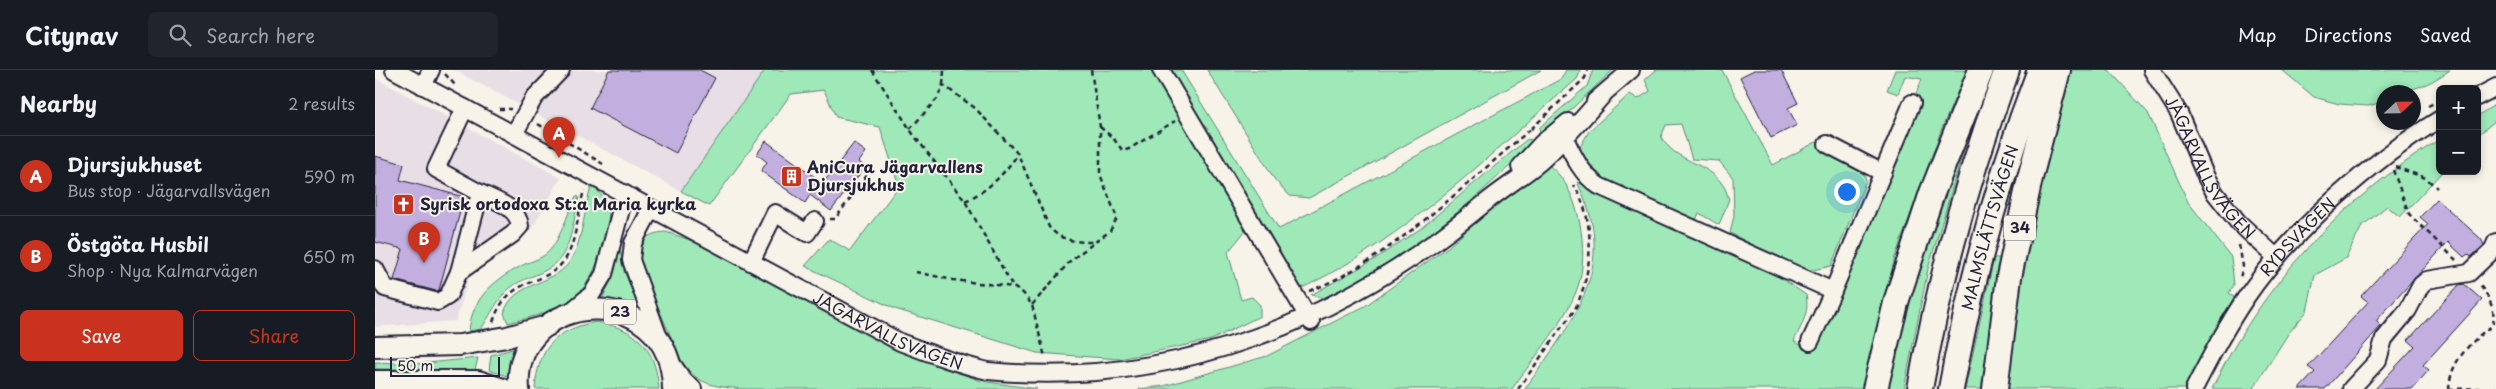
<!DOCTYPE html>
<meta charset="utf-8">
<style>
:root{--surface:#171b24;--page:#20242c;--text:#f1f3f6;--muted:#9ea1a6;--line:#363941;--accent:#c8321e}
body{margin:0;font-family:"Playpen Sans",sans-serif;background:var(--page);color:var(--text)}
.controls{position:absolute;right:15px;top:15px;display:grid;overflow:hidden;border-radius:8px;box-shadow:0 2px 8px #0003}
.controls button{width:45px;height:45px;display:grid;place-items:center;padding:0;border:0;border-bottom:1px solid var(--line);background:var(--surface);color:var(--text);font:25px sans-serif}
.compass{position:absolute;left:2001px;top:15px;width:45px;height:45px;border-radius:50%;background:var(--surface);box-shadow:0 2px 8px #0003;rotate:68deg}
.scale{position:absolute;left:15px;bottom:12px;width:110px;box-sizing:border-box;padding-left:5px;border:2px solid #22223b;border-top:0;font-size:14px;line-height:18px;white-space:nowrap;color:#22223b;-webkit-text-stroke:4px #f7f3e8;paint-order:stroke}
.you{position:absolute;left:1471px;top:121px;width:18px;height:18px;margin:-12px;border:4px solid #fff;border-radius:50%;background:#1a73e8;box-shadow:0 0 0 8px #1a73e833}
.badge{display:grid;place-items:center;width:32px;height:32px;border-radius:50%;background:var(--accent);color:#fff;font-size:16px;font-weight:700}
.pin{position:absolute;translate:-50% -41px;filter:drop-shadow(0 1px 2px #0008)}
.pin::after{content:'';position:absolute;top:26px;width:18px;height:15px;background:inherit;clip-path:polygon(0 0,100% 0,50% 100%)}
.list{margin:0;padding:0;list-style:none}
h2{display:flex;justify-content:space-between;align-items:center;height:65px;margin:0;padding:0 20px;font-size:21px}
h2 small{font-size:16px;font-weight:400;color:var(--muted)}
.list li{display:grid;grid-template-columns:32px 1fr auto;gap:15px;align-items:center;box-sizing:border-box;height:80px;padding:0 20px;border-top:1px solid var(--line)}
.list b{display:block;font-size:19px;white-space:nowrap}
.list p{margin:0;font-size:16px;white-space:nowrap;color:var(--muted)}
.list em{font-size:16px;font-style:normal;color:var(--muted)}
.actions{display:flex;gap:10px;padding:15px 20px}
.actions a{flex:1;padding:11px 0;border:1px solid var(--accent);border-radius:8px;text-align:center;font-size:18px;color:var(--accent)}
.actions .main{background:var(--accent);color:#fff}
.icon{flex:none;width:28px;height:28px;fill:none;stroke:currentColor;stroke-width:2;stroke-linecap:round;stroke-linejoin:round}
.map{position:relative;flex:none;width:2121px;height:319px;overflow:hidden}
header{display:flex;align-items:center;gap:30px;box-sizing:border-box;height:70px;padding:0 25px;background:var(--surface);border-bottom:1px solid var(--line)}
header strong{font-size:24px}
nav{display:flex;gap:28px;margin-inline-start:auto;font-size:18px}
.search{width:350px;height:45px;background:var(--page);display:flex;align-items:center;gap:12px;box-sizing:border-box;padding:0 18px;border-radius:8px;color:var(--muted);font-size:19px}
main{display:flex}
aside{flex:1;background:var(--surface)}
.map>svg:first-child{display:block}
.built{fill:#e7dfe5}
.green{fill:#9fe9b8;stroke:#60867a}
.building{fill:#c3afdf;stroke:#22223b}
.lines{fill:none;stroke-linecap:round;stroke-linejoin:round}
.minor-casing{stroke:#22223b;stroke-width:20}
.major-casing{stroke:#22223b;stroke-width:24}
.highway-casing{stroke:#22223b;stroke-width:28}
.path{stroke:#22223b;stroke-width:2.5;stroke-dasharray:5 4;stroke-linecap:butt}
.minor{stroke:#f7f3e8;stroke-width:16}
.major{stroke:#f7f3e8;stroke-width:20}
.highway{stroke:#f7f3e8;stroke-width:24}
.labels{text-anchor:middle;stroke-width:4;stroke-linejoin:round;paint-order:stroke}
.shield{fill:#f7f3e8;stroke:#62616f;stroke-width:1}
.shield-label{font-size:15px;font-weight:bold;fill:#22223b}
.street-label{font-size:16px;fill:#22223b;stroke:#f7f3e8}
.poi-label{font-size:16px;font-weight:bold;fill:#22223b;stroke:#f7f3e8;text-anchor:start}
</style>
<header>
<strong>Citynav</strong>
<div class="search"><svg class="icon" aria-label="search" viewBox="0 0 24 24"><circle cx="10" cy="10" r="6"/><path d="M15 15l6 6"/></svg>Search here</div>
<nav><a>Map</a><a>Directions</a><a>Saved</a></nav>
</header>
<main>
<aside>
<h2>Nearby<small>2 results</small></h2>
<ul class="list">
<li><span class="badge">A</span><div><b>Djursjukhuset</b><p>Bus stop · Jägarvallsvägen</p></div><em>590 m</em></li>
<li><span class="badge">B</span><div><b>Östgöta Husbil</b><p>Shop · Nya Kalmarvägen</p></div><em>650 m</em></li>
</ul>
<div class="actions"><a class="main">Save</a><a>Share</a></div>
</aside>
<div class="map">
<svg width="2121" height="319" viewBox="0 0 2121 319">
<rect width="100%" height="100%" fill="#f7f3e8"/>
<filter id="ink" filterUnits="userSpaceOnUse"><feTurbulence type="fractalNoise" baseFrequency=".02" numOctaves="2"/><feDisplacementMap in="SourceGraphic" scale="10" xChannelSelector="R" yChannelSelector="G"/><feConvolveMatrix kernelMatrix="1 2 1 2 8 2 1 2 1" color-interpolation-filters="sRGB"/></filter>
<g filter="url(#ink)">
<!-- built -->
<g class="built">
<path d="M79 0H390L306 121Z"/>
<path d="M0 8 186 108 157 158 95 203 81 251 0 257Z"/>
</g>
<!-- green -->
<g class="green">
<path d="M390 0H776L871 160 853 182 866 230 877 227 885 235V246L836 270 744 289 662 283 520 239 430 196 454 169 475 181 524 116 505 57 461 47 449 20 416 24 334 136 306 121Z"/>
<path d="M794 0H806L904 159 1186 9 1191 0H1206L1202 9C1115 84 1031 169 925 219Z"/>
<path d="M832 0H1166L934 128 915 126 900 110Z"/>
<path d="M1218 0H1238L1167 67 1164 58 1212 16Z"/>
<path d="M1281 0H1347L1398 95 1441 72 1457 86 1489 103 1491 111 1456 196 1438 200 1422 199 1355 163 1359 146 1358 108 1344 91 1317 89 1306 54 1291 55 1286 67C1300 92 1333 92 1348 115 1351 119 1352 125 1354 129L1344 155 1324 143 1321 150 1309 148 1222 108 1204 79 1214 61 1255 24 1263 29 1275 21 1270 10Z"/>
<path d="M1520 0H1592L1567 58 1520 187 1487 319H1150C1197 251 1246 198 1202 112L1296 154 1404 207 1431 225C1435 242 1426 256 1419 271L1434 280 1547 9 1530 6 1523 24 1512 20Z"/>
<path d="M1696 0H1734L1773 43 1813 132 1856 187 1859 215 1854 223 1859 227 1809 319H1632C1644 211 1661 103 1696 0Z"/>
<path d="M1907 0H2075C2052 16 2037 22 2008 22V32L1993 36 1964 34 1939 27Z"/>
<path d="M1604 29 1553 199 1529 319H1508L1540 193Z"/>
<path d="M2121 34V50L2102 66V46Z"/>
<path d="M1155 69 1158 72 1157 76 1095 132 1036 180 987 212 953 229 936 225 1000 189 1045 159 1151 70Z"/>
<path d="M2065 69V101H2068L2025 147 2012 136 1987 156 1971 188 1940 205 1932 241 1913 264 1878 319H1837C1887 214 1966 131 2065 69Z"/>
<path d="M1175 96C1190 108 1198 126 1203 145 1208 166 1210 191 1204 213 1195 246 1157 290 1137 319H764L789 316 892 286 990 236 1073 177 1164 98Z"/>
<path d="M217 114C224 122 231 129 233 140 237 162 218 213 200 227 181 242 156 247 133 253L129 243C138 212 176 216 194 193 208 174 209 137 217 114Z"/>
<path d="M201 126 204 127C198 150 197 183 176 197 163 206 147 208 135 218 122 229 116 245 106 259L94 261C97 226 121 209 150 194 157 191 165 189 171 184 184 174 193 142 201 126Z"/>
<path d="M291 162 318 171 517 277 606 311 662 319H371C344 317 324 317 307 292L264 194C263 173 269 163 291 162Z"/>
<path d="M245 179 249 201 265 237 262 238 246 232 227 229 239 204Z"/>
<path d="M1619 188H1626L1611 319H1590Z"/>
<path d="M221 252C263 259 280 277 284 319H160C163 278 181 259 221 252Z"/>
<path d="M138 279 142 280 137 291 135 307 114 300 116 285Z"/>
<path d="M103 288 100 300 0 299V292L41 294Z"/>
</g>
<!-- building -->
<g class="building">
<path d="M234 0H325L340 8 301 83 215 38Z"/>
<path d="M1379 0H1406L1423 33 1413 38 1422 55 1396 68 1365 7Z"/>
<path d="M391 71 448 113 479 73 491 82 484 92 490 97 456 141 435 125 430 133 386 101 392 92 382 84Z"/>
<path d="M0 86 29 94 25 110 89 127 64 220 61 221 19 210 28 179 0 172Z"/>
<path d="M2062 129 2106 169 2109 175 2096 187 2093 184 2089 187 2073 172 2001 251 2006 256 1950 319H1924L1940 302 1933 297 1993 232 1986 226 2053 154 2045 147Z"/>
<path d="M2089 214 2107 230 2048 295 2054 300 2037 319H2000L2040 276 2033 270 2084 215Z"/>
</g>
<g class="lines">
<defs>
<g id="minor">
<path id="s1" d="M19 0 525 272C554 283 582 294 613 301 801 319 970 250 1110 133 1128 118 1147 107 1165 92 1188 72 1208 48 1228 25"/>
<path d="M786 0 936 252"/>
<path id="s2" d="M1777 0 1804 43 1831 107 1840 123 1863 152 1902 188"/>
<path d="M48 16 56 0"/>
<path d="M2102 27 2121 17"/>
<path d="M1220 31 1256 0"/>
<path d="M1186 60C1196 80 1204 103 1224 116L1458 221 1537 33"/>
<path d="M139 64 159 28 186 0"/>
<path d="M1452 74 1508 103"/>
<path d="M1145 97 1167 73 1193 52"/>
<path d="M276 139 258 173 256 190 284 268"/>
<path d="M376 192 400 143 432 163 440 151"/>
<path d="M0 199 10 218 63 232 73 226 84 202 105 123 61 99 90 38"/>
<path d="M84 202 138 164 145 156C143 137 121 131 105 123"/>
<path d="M194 243 217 224 229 204 250 124"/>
<path d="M1435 272 1458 221"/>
<path id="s3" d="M1819 319C1835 288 1852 255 1872 226 1917 161 1997 90 2065 49"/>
<path d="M1976 319 2003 290 2009 269 2033 240 2046 215 2052 210 2094 203 2117 181 2121 172"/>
</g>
<g id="major">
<path d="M0 277 85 275 132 267 172 256"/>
<path d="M296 296 308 313 316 319"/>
<path d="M0 311H103L128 319"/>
<path d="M144 319C136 220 297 206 298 319"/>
</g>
<g id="highway">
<path d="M1500 319 1522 229 1557 123 1606 0"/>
<path d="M1545 319C1564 211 1594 103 1632 0"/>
<path id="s4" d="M1576 319C1596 210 1625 103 1665 0"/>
<path d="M1620 319 1634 207 1655 108 1683 0"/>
</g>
</defs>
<!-- minor casing -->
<use href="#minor" class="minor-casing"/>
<!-- major casing -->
<use href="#major" class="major-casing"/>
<!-- highway casing -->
<use href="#highway" class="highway-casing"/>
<!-- path -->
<g class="path">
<path d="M497 0 538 64 590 131 638 217"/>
<path d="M70 4 80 15"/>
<path d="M568 15 569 0"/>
<path d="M2053 36 2065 30"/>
<path d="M124 39H136"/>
<path d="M163 54 228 94"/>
<path d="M725 57 738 68 748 81 754 79 800 51"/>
<path d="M535 59 562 29 568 15 600 38 643 84 674 157C686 171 700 172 718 172"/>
<path d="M1156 59 1210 8 1213 0"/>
<path d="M2020 97 2051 108 2062 118"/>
<path d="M2018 100 2034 144 2081 190"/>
<path d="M590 131C614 120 628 105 643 84"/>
<path d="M455 149H460L498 97"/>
<path d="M1864 175 1868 196 1865 208"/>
<path d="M541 202 578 210 638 217 648 223 657 235 670 287"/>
<path d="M934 221C1013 192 1091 113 1156 59"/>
<path d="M657 235 696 190 735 161 742 148 725 104V57L716 0"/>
<path d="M118 252C134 203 171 219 191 188 201 172 204 138 209 120"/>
<path d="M1143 319C1157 300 1170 281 1183 262 1189 254 1196 246 1201 237 1218 200 1221 151 1199 115"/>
<path d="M2074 319C2075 296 2088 281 2104 266 2108 262 2116 258 2118 253 2121 239 2112 224 2104 214"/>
<path d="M2074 319 2121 318"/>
</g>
<!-- minor -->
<use href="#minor" class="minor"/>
<!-- major -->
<use href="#major" class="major"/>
<!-- highway -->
<use href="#highway" class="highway"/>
</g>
</g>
<!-- icons -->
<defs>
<symbol id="building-square" viewBox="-11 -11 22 22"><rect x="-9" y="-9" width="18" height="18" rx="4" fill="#c8321e" stroke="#f7f3e8"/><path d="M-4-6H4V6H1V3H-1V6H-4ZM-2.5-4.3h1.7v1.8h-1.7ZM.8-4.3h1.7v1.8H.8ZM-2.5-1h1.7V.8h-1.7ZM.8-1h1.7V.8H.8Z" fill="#fff"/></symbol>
<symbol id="church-square" viewBox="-11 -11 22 22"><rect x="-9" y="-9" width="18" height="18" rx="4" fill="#c8321e" stroke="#f7f3e8"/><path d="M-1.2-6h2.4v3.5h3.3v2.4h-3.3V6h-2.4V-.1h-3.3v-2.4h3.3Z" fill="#fff"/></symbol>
</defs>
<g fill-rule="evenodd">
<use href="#building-square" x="404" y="94" width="25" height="25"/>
<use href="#church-square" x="16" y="122" width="25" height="25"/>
</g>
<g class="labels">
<!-- shield labels -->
<g class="shield">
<rect x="1629" y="145.5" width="32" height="25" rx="4"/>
<rect x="229" y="229.5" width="32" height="25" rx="4"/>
</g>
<g class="shield-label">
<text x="1645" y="163">34</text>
<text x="245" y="247">23</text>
</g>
<!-- street labels -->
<g class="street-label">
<text dy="6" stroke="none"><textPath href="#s2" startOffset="114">JÄGARVALLSVÄGEN</textPath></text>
<text dy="6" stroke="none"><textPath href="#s4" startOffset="166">MALMSLÄTTSVÄGEN</textPath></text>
<text dy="6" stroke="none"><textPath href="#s3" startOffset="185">RYDSVÄGEN</textPath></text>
<text dy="6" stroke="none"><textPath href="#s1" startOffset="559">JÄGARVALLSVÄGEN</textPath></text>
</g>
<!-- poi labels -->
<g class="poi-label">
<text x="432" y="103">AniCura Jägarvallens<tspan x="432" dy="18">Djursjukhus</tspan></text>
<text x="45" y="140">Syrisk ortodoxa St:a Maria kyrka</text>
</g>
</g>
</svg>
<div class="controls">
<button>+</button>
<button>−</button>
</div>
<svg class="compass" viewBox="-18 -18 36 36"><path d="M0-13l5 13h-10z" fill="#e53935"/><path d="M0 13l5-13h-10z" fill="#9ea1a6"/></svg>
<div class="scale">50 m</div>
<div class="you"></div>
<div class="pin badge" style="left:184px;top:88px">A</div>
<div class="pin badge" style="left:49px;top:193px">B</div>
</div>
</main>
